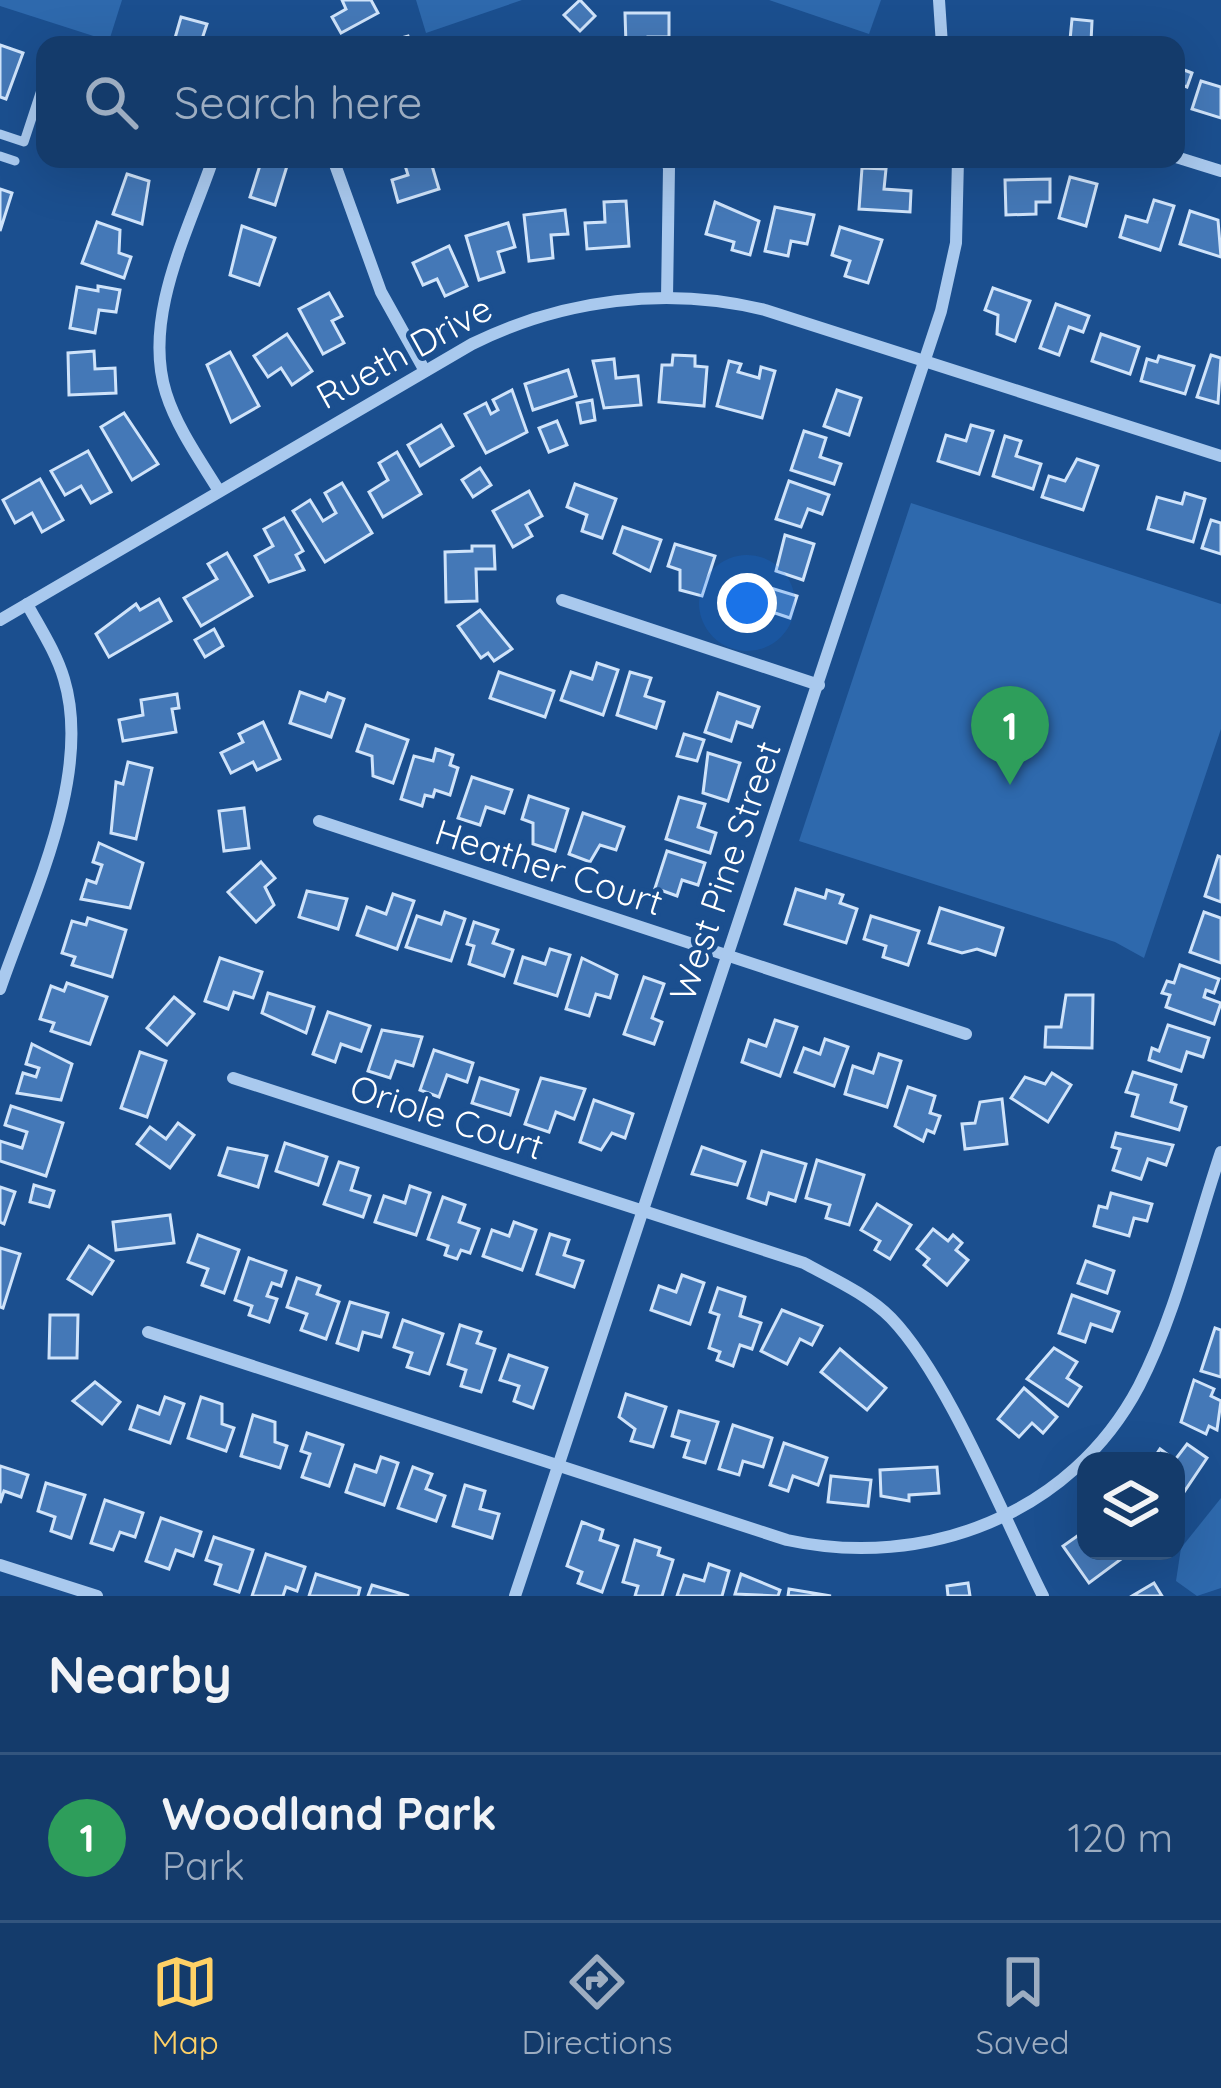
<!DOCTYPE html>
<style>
:root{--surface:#143b6b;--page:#214673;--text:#f1f3f6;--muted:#9dadc1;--line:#33557e;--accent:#ffd166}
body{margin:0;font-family:Quicksand,sans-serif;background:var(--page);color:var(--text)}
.controls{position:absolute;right:36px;bottom:36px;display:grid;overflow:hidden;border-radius:24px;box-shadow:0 12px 48px #0002}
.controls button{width:108px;height:108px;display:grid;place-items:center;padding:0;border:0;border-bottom:3px solid var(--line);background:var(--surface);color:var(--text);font:60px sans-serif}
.you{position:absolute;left:747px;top:603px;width:42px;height:42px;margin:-30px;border:9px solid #fff;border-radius:50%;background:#1a73e8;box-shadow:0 0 0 18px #1a73e833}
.badge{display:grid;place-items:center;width:78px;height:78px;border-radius:50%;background:var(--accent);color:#fff;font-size:39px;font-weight:700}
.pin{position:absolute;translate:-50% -99px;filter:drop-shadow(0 3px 6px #0008)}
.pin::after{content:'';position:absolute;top:63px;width:42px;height:36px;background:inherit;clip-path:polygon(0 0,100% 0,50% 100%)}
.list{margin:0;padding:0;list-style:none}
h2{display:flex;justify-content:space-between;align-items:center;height:156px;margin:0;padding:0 48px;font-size:51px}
h2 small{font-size:39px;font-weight:400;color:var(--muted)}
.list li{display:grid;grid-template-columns:78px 1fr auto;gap:36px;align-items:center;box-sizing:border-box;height:168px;padding:0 48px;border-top:3px solid var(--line)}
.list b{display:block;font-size:45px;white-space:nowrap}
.list p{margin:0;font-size:39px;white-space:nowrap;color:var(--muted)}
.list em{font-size:39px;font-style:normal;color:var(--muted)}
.icon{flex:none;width:66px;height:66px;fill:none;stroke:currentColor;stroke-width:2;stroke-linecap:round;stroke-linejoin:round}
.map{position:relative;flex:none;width:1221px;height:1596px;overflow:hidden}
.search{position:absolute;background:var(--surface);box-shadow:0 12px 48px #0002;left:36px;right:36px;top:36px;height:132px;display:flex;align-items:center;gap:30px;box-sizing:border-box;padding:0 42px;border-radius:24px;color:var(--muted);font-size:45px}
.sheet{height:324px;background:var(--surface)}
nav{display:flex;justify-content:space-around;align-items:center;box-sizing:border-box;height:168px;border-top:3px solid var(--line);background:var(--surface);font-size:33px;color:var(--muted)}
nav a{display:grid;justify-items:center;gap:6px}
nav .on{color:var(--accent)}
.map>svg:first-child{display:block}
.green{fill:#2e69ad}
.building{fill:#4478b7;stroke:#cfe3fa;stroke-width:3}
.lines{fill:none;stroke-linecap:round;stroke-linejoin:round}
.lane{stroke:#a9c9ee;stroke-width:9}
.street{stroke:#a9c9ee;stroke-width:12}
.labels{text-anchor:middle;stroke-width:9;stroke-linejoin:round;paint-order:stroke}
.street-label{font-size:36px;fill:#fff;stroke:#1b4f8f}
</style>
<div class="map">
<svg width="1221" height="1596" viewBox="0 0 1221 1596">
<rect width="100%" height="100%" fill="#1b4f8f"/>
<!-- green -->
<g class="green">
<path d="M0 0H122L109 41 0 6Z"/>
<path d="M416 0H522L426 33Z"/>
<path d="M769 0H881L869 34Z"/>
<path d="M911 503 1221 604V729L1144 958 1115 942 799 841Z"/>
<path d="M1221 1498V1588L1197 1596 1176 1581 1181 1548Z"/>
</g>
<!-- building -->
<g class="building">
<path d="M342 0H371L378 13 341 33 332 17 346 9Z"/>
<path d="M580 0 595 16 580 31 564 15Z"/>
<path d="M625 13H669V37H648V45H626Z"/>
<path d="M181 17 207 24 200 45H173Z"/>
<path d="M1072 19 1092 21 1091 42 1070 40Z"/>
<path d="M408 36 411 45H376Z"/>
<path d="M0 45 23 53 6 99 0 97Z"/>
<path d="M1176 67 1192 73 1187 87 1176 83Z"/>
<path d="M1201 81 1221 87V118L1192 109Z"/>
<path d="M262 159 287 166 275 205 250 197Z"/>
<path d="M403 159H430L439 189 398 202 392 180 408 175Z"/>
<path d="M862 168 886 169 884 189 911 191 910 212 859 209Z"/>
<path d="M127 174 149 181 142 224 113 214Z"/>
<path d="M1070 177 1097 184 1086 226 1059 218Z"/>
<path d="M1050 179V202H1036V214L1006 215 1005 180Z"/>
<path d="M0 189 12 193 0 231Z"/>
<path d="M1154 200 1174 206 1160 250 1120 237 1126 216 1147 222Z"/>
<path d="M626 201 629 246 587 249 585 223 605 222 604 202Z"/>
<path d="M715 202 759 221 750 255 732 250 734 242 706 234Z"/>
<path d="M775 207 814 215 807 244 791 241 788 256 765 251Z"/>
<path d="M565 210 568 234 551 235 553 258 529 261 524 215Z"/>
<path d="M1190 211 1218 220 1221 257 1180 244Z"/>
<path d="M97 222 120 230 119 253 131 257 124 278 82 263Z"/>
<path d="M508 223 515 247 498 252 504 272 479 280 466 236Z"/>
<path d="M242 226 275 238 259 285 230 275Z"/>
<path d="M840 227 882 240 868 283 845 276 850 261 832 255Z"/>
<path d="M449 246 467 286 445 296 437 279 423 285 413 263Z"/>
<path d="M98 286 120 290 116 312 99 310 95 333 70 328 77 287 98 291Z"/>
<path d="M993 288 1030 301 1015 341 997 334 998 315 985 310Z"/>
<path d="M329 293 342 316 332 321 344 343 323 354 299 309Z"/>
<path d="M1056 304 1089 316 1083 332 1069 327 1059 355 1040 348Z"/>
<path d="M287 334 312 371 292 385 281 368 268 377 254 356Z"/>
<path d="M1101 334 1139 347 1130 374 1092 361Z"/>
<path d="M94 351 95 369 115 368 116 393 69 395 68 353Z"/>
<path d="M230 352 259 406 231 422 207 365Z"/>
<path d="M673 355 695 356V366L707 367 704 406 659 402 662 365H672Z"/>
<path d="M1211 355 1221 358 1218 403 1197 397Z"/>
<path d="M1159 356 1194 366 1185 394 1141 381 1147 359 1157 362Z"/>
<path d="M614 359 616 378 638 376 641 405 604 408 593 361Z"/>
<path d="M729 361 741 364 738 372 759 378 761 367 775 371 762 418 717 406Z"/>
<path d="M568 370 576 396 533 410 525 384Z"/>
<path d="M512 390 527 432 486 453 465 414 486 403 491 414 498 410 493 400Z"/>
<path d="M837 390 861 398 849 435 824 426Z"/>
<path d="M592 400 595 420 581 423 577 403Z"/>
<path d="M124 413 158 464 132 480 101 427Z"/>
<path d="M557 421 567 445 549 452 539 428Z"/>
<path d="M441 425 453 446 420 466 408 445Z"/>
<path d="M971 425 993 431 979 474 938 461 946 435 966 441Z"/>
<path d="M804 431 826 438 820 457 841 464 834 484 791 470Z"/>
<path d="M1005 436 1021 441 1016 456 1041 464 1033 489 993 476Z"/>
<path d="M88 451 111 492 91 503 81 486 65 495 51 471Z"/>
<path d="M397 452 421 494 383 517 369 492 388 480 379 463Z"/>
<path d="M1077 459 1098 466 1083 510 1042 497 1049 476 1065 481Z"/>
<path d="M480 468 491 485 473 497 462 480Z"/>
<path d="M40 479 63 520 42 532 32 513 15 523 3 500Z"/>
<path d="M789 481 829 495 822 514 808 509 801 527 776 519Z"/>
<path d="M342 483 372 533 325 562 293 511 310 500 323 521 336 513 325 493Z"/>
<path d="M575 484 616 499 602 538 582 531 587 515 567 507Z"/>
<path d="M529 491 542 516 526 525 532 536 513 547 493 511Z"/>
<path d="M1185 493 1205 499 1193 542 1148 529 1157 497 1182 504Z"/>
<path d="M284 518 303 551 296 555 304 570 269 582 255 556 273 546 264 529Z"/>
<path d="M1211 520 1221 523V554L1202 548Z"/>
<path d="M623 527 661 540 650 571 614 553Z"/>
<path d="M785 535 814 544 803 580 776 571Z"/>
<path d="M675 544 715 556 702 596 680 590V570L668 566Z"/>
<path d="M472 546H494L495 569H476L477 601 446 602 445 552 472 551Z"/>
<path d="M227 553 252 596 201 626 184 598 217 579 208 564Z"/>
<path d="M751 582 797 596 790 618 769 611 766 621 729 610 735 590 747 593Z"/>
<path d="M159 599 171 621 109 657 96 634 136 604 140 610Z"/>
<path d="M480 610 512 649 494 661 488 653 481 658 458 626Z"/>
<path d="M214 629 223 646 205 657 195 640Z"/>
<path d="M597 663 618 670 603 715 561 700 571 672 592 679Z"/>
<path d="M499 672 554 691 545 717 490 698Z"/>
<path d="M630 672 651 678 645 696 664 702 656 728 617 715Z"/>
<path d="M300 692 325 701 328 693 344 699 331 737 290 723Z"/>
<path d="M718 693 759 707 752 727 737 722 731 741 705 732Z"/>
<path d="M177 694 179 708 172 709 176 732 123 741 119 720 143 715 141 700Z"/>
<path d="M263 722 280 759 257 770 253 762 231 773 221 753 243 742 239 734Z"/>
<path d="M366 725 408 740 393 783 373 776 372 756 357 751Z"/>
<path d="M684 734 704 740 697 761 677 756Z"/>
<path d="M436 749 453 755 450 765 458 768 450 795 435 790 433 797 425 795 422 806 401 799 414 756 433 761Z"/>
<path d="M708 753 740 763 728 801 703 793Z"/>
<path d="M128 762 152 768 136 839 111 833 116 782 123 784Z"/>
<path d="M472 777 512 790 504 813 486 807 480 825 458 818Z"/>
<path d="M529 796 568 809 555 851 533 844V823L522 819Z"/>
<path d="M679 797 705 804 698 827 716 833 710 853 666 839Z"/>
<path d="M244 808 249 848 224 851 219 811Z"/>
<path d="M583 813 624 827 616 850 600 845 590 862 569 854Z"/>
<path d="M99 843 143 863 130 908 81 899 87 880 96 883 102 865 93 862Z"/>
<path d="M667 851 705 863 698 885 682 880 677 896 655 888Z"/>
<path d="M1218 856 1221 857V902L1205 896Z"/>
<path d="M261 862 275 878 265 887 274 905 256 922 228 892Z"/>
<path d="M796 889 825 898 827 890 843 895 840 903 857 909 846 943 785 924Z"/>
<path d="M307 891 347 899 338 929 299 917Z"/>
<path d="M393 894 414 901 397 949 357 935 367 907 386 914Z"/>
<path d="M940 908 1003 928 995 955 977 949 962 953 929 943Z"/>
<path d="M445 912 465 919 451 961 406 947 417 916 441 924Z"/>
<path d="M1204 912 1221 918V963L1190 952Z"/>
<path d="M871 916 919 931 908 965 883 957 886 946 864 939Z"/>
<path d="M88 918 126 930 112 977 72 965 75 957 62 953 72 921 86 925Z"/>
<path d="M474 922 498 930 493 943 513 950 504 976 469 964 474 946 467 944Z"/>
<path d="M550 949 570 955 557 996 515 983 523 957 545 964Z"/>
<path d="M220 958 262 972 253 998 234 992 228 1009 205 1001Z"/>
<path d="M582 958 617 975 610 998 596 994 589 1016 566 1009Z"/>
<path d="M1180 965 1219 979 1214 993 1206 990 1204 997 1221 1003 1214 1024 1166 1007 1170 995 1162 993 1167 981 1174 983Z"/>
<path d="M644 977 664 984 652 1018 662 1022 654 1044 624 1034Z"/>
<path d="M67 983 107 997 90 1044 51 1031 54 1023 40 1019 51 986 64 991Z"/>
<path d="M268 993 314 1007 306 1033 262 1013Z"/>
<path d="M1066 995H1093L1092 1048 1045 1047 1046 1027H1061Z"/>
<path d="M174 997 194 1014 167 1045 147 1028Z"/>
<path d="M328 1012 370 1026 361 1051 341 1044 335 1062 313 1054Z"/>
<path d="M775 1020 797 1027 780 1076 742 1062 749 1040 766 1046Z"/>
<path d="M1168 1025 1209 1038 1203 1057 1187 1052 1181 1071 1149 1060 1152 1048 1159 1051Z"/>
<path d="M382 1030 422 1037 413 1066 396 1061 390 1078 368 1071Z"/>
<path d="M825 1039 848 1047 834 1086 795 1072 804 1048 820 1054Z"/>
<path d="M32 1044 72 1064 61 1100 17 1093 23 1073 36 1077 39 1068 26 1064Z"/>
<path d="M434 1050 473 1063 467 1082 447 1075 439 1097 420 1090Z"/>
<path d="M140 1052 166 1061 147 1117 121 1108Z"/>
<path d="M879 1054 901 1061 887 1107 845 1094 853 1066 873 1073Z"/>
<path d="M1133 1072 1176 1085 1171 1102 1186 1107 1179 1130 1132 1116 1138 1095 1126 1092Z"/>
<path d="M1052 1073 1071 1085 1048 1122 1011 1098 1025 1077 1045 1084Z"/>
<path d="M480 1078 518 1090 510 1115 472 1103Z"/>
<path d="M541 1078 585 1089 574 1119 556 1112 549 1132 525 1124Z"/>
<path d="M908 1087 935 1096 930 1113 940 1116 934 1133 927 1130 923 1141 895 1126Z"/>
<path d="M1002 1099 1007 1144 965 1149 962 1124 975 1123 980 1102Z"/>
<path d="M594 1100 633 1114 625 1138 612 1133 601 1150 580 1142Z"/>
<path d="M11 1106 63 1123 46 1176 0 1161V1141L22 1148 27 1132 5 1125Z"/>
<path d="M178 1123 194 1135 170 1168 137 1144 150 1127 166 1139Z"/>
<path d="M1116 1133 1173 1145 1166 1165 1148 1159 1141 1179 1113 1170 1120 1149 1112 1147Z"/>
<path d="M285 1143 327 1157 318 1185 276 1171Z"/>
<path d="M702 1147 745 1162 737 1185 692 1174Z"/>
<path d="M228 1148 267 1156 258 1187 219 1175Z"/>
<path d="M762 1151 806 1164 795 1201 769 1193 766 1204 748 1198Z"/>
<path d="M817 1160 864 1175 849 1225 826 1218 830 1205 806 1198Z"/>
<path d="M339 1162 358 1168 351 1190 370 1196 363 1217 324 1204Z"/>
<path d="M34 1185 54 1191 49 1207 30 1202Z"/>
<path d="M410 1186 430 1193 416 1235 375 1222 384 1196 405 1203Z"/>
<path d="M0 1187 15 1192 4 1224 0 1222Z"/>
<path d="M1111 1193 1152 1204 1147 1221 1134 1218 1129 1236 1094 1226 1099 1206 1107 1208Z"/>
<path d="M443 1197 465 1205 459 1222 479 1229 470 1253 461 1250 457 1259 445 1255 448 1246 428 1239Z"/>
<path d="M877 1204 911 1225 890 1259 875 1250 880 1241 861 1230Z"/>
<path d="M170 1215 174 1243 116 1250 113 1222Z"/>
<path d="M514 1222 536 1230 522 1270 483 1256 492 1230 509 1236Z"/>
<path d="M933 1229 948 1241 953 1235 962 1243 956 1250 968 1260 947 1285 924 1265 929 1259 917 1249Z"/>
<path d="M550 1234 569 1240 564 1255 583 1261 574 1287 537 1274Z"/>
<path d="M198 1235 239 1250 224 1293 202 1285 208 1269 188 1262Z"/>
<path d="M89 1246 113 1261 92 1294 68 1279Z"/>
<path d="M0 1248 20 1254 3 1308 0 1307Z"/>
<path d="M249 1258 286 1271 281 1286 272 1283 267 1296 277 1299 269 1322 249 1315 252 1306 235 1300Z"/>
<path d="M1086 1261 1114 1271 1107 1293 1078 1283Z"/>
<path d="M682 1275 704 1283 690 1324 651 1310 659 1286 676 1292Z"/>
<path d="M297 1278 320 1286 317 1294 339 1302 326 1339 301 1330 307 1314 287 1307Z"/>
<path d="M718 1288 745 1297 740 1316 761 1323 752 1349 740 1345 733 1366 717 1360 720 1352 709 1348 719 1315 710 1312Z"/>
<path d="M1072 1295 1119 1312 1112 1331 1091 1324 1085 1342 1059 1333Z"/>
<path d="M350 1302 388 1313 381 1337 363 1332 358 1350 337 1343Z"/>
<path d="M782 1310 822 1326 812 1345 800 1339 787 1364 761 1351Z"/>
<path d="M50 1315H78L77 1358H49Z"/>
<path d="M403 1320 443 1334 429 1374 407 1367 412 1353 394 1347Z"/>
<path d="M460 1325 481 1332 477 1343 495 1349 481 1392 461 1386 466 1370 448 1364Z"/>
<path d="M1215 1328 1221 1330V1377L1201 1371Z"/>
<path d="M1054 1348 1077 1362 1067 1378 1081 1387 1068 1406 1027 1379Z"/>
<path d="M840 1349 886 1388 867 1410 821 1372Z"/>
<path d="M509 1355 547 1368 533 1408 514 1401 519 1386 500 1380Z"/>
<path d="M1194 1380 1214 1389 1211 1396 1221 1401 1217 1430 1209 1426 1206 1434 1181 1422Z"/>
<path d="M95 1382 120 1402 102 1424 73 1401Z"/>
<path d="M1024 1388 1057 1417 1043 1433 1032 1423 1019 1437 998 1419Z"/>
<path d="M626 1394 666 1407 653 1447 631 1441 635 1429 619 1417Z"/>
<path d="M165 1397 184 1404 170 1443 130 1429 138 1406 159 1414Z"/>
<path d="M201 1397 222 1404V1424L234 1428 226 1451 188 1438Z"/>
<path d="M679 1411 718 1422 705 1463 684 1457 689 1441 672 1436Z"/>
<path d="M253 1415 275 1422V1442L287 1446 280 1468 241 1456Z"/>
<path d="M733 1425 772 1438 763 1467 743 1461 739 1475 719 1469Z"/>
<path d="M307 1433 343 1445 329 1486 302 1477 310 1454 301 1451Z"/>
<path d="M784 1443 827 1458 818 1485 793 1476 788 1491 770 1485Z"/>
<path d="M1187 1444 1207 1458 1184 1492 1176 1486V1461H1152L1160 1449 1175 1460Z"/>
<path d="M381 1457 398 1463 384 1505 346 1492 355 1465 376 1472Z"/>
<path d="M0 1466 28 1475 21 1497 4 1491 0 1503Z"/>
<path d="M413 1467 432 1474 426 1489 445 1496 436 1521 398 1508Z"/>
<path d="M937 1467 939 1493 909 1495V1501L881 1496 880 1470Z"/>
<path d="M831 1476 871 1480 868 1506 828 1502Z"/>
<path d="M46 1483 85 1495 71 1538 51 1531 55 1517 38 1511Z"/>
<path d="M465 1485 485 1491 480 1509 499 1514 492 1538 453 1526Z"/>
<path d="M105 1500 143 1513 135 1537 120 1532 113 1550 91 1543Z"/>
<path d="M161 1518 201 1532 193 1556 176 1550 169 1569 146 1561Z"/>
<path d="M1086 1521V1551H1120L1124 1557 1089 1583 1063 1546 1083 1532 1079 1526Z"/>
<path d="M582 1522 603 1530 600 1540 618 1546 602 1592 578 1583 582 1572 567 1566Z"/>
<path d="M214 1537 253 1550 239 1592 215 1584 221 1565 206 1560Z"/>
<path d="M635 1540 660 1548 658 1555 673 1560 662 1596H635L638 1586 623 1582Z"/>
<path d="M266 1554 305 1567 297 1591 286 1587 283 1596H252Z"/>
<path d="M709 1564 729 1571 722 1596H677L684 1575 704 1581Z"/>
<path d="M316 1574 360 1588 358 1596H309Z"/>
<path d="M741 1574 780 1590 778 1596 735 1594Z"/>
<path d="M968 1583 970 1596H948L947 1586Z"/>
<path d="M1154 1583 1162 1596H1132Z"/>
<path d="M372 1585 409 1596H368Z"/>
<path d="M789 1589 831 1596H788Z"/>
</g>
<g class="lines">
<!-- lane -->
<g class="lane">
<path d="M56 45V44"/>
<path d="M0 134 24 142 45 78"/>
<path d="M0 156 15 161"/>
</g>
<!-- street -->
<g class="street">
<path d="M939 0 942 45"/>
<path d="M1176 157 1221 171"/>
<path d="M213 159C189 230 142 317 166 393 177 428 200 460 219 491"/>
<path d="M333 159 381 292 425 371"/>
<path d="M664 159 669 167 667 298"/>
<path d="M562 600 819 685"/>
<path d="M0 620 472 344C563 299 667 286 765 310L1221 456"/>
<path d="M319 821 966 1034"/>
<path d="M0 989C31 898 93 775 64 679 56 652 40 628 27 604"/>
<path d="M233 1078 804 1263C833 1279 867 1294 891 1318 948 1377 1004 1519 1043 1596"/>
<path d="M148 1332 787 1540C925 1570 1071 1515 1139 1386 1176 1314 1195 1229 1221 1152"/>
<path d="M0 1565 97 1596"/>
<path d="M515 1596 941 311 956 243 958 159"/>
</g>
</g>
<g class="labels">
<!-- street labels -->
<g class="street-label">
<text transform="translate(404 352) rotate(-29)" y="13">Rueth Drive</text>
<text transform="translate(549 867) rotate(18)" y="13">Heather Court</text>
<text transform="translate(725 871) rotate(-71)" y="13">West Pine Street</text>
<text transform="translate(447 1117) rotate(18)" y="13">Oriole Court</text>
</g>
</g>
</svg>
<div class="controls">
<button><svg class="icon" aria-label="layers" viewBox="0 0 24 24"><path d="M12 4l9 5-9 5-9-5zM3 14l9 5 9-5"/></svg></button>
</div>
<div class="you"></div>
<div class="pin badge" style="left:1010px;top:785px;background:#2e9e5b">1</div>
<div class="search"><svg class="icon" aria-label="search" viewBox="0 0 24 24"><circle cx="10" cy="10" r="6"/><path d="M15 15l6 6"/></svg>Search here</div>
</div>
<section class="sheet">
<h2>Nearby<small></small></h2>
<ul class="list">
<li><span class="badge" style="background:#2e9e5b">1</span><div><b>Woodland Park</b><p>Park</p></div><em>120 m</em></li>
</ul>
</section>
<nav>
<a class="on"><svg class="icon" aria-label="map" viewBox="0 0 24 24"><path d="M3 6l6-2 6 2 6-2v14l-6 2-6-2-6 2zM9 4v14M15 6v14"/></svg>Map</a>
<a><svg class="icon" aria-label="directions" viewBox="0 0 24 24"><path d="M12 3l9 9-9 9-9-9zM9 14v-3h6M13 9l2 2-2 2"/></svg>Directions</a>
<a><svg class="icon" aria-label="saved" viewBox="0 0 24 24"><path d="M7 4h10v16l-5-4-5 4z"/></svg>Saved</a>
</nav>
